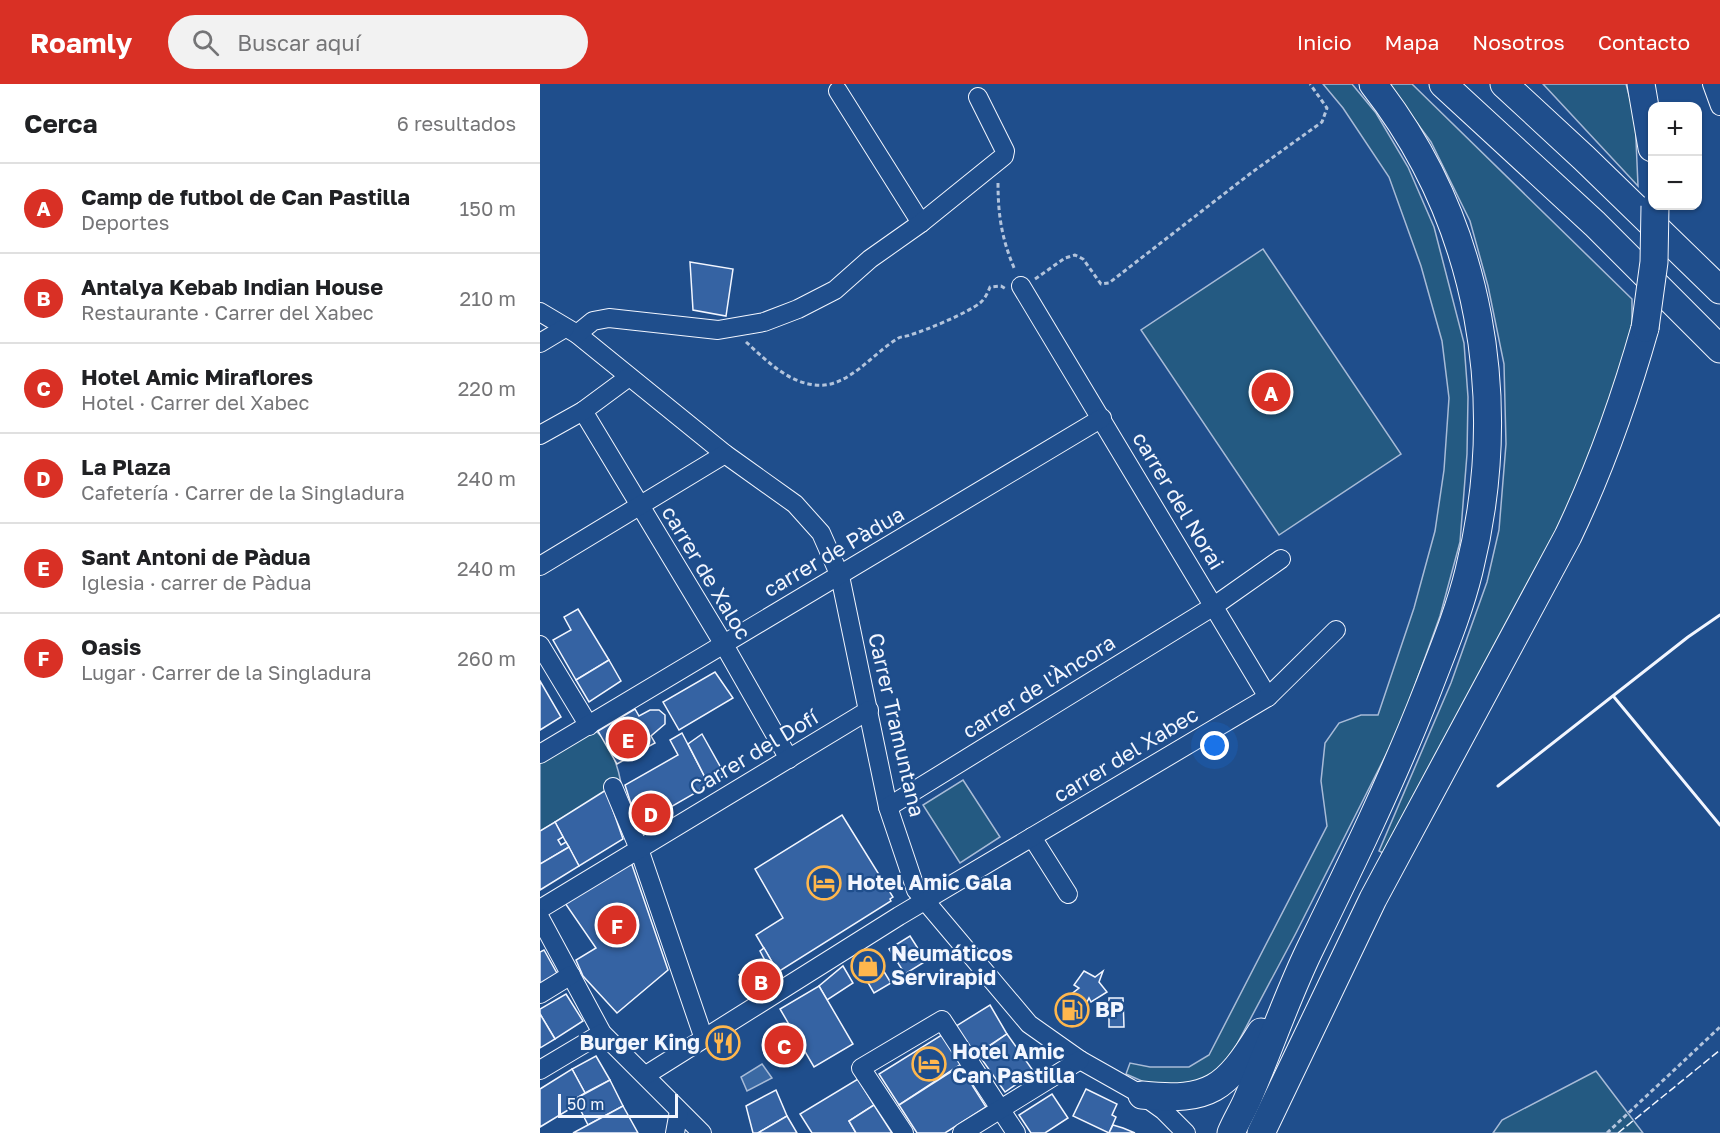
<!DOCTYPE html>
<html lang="es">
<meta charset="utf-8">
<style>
:root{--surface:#fff;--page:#f2f2f2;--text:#202124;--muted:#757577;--line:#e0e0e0;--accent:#d93025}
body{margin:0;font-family:"Golos Text",sans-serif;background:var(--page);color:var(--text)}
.controls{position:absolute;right:18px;top:18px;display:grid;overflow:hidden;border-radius:12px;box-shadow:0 2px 4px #0004}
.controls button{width:54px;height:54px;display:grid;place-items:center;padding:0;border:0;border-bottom:2px solid var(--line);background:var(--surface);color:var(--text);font:30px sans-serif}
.scale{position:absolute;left:18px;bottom:15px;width:120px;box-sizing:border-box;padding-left:6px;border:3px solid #f2f6ff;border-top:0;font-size:16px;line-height:21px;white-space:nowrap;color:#f2f6ff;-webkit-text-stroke:4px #1f4e8c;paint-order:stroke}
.you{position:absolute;left:675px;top:662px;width:21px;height:21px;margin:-15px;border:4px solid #fff;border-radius:50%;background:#1a73e8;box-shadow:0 0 0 9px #1a73e833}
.badge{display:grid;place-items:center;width:39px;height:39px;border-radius:50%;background:var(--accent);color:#fff;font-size:20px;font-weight:700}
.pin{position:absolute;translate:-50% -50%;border:3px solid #fff;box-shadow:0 2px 6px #0006}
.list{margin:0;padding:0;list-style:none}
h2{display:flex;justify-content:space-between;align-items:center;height:78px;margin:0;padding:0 24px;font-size:26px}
h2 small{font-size:20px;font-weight:400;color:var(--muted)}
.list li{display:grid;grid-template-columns:39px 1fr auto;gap:18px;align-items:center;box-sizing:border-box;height:90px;padding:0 24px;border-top:2px solid var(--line)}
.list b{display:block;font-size:22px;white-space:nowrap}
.list p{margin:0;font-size:20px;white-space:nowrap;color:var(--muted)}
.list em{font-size:20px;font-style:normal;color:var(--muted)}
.icon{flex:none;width:33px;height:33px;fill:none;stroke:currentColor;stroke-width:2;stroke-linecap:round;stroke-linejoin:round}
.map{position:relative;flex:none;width:1180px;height:1049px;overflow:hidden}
header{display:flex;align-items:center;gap:36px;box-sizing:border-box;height:84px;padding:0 30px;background:var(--accent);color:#fff}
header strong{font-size:28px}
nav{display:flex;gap:33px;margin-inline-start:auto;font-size:21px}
.search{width:420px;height:54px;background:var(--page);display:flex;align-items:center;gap:15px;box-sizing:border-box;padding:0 21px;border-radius:33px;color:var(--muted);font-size:22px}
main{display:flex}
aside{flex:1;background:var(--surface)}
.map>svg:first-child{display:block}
.green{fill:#245a82;stroke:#a8bbd7;stroke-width:1.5}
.water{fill:#3b69a3;stroke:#a8bbd7;stroke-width:1.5}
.building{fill:#3563a3;stroke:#f2f6ff;stroke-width:1.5}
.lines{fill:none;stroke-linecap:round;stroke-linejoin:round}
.minor-casing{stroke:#f2f6ff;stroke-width:20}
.highway-casing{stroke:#f2f6ff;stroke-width:29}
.path{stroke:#b3c4dc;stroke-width:3;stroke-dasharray:4.5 3;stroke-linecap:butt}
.minor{stroke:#1f4e8c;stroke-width:18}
.highway{stroke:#1f4e8c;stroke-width:27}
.highway-bridge-casing{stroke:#f2f6ff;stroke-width:29;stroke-linecap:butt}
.highway-bridge{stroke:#1f4e8c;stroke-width:27}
.fence{stroke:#f2f6ff;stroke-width:1.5;stroke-dasharray:8 3;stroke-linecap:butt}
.wall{stroke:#f2f6ff;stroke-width:3}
.labels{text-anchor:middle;stroke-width:4.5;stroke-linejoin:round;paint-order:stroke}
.street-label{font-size:21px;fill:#f2f6ff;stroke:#1f4e8c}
.poi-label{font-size:21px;font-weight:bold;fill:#f2f6ff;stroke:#1f4e8c;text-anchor:start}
</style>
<header>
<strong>Roamly</strong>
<div class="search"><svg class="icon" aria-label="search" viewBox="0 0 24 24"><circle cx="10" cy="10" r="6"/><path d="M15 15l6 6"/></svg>Buscar aquí</div>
<nav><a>Inicio</a><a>Mapa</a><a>Nosotros</a><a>Contacto</a></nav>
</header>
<main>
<aside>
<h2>Cerca<small>6 resultados</small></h2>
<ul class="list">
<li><span class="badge">A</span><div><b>Camp de futbol de Can Pastilla</b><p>Deportes</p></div><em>150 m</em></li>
<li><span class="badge">B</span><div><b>Antalya Kebab Indian House</b><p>Restaurante · Carrer del Xabec</p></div><em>210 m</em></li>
<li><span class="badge">C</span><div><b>Hotel Amic Miraflores</b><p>Hotel · Carrer del Xabec</p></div><em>220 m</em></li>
<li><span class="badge">D</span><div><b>La Plaza</b><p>Cafetería · Carrer de la Singladura</p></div><em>240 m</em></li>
<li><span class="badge">E</span><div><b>Sant Antoni de Pàdua</b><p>Iglesia · carrer de Pàdua</p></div><em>240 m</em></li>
<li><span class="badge">F</span><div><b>Oasis</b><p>Lugar · Carrer de la Singladura</p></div><em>260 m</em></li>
</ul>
</aside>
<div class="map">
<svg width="1180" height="1049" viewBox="0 0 1180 1049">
<rect width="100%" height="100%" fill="#1f4e8c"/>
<!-- green -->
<g class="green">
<path d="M783 0H812L836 29 868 83 894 143 924 259 928 313 927 370 920 458 900 532 860 643 756 849 687 979 670 993 643 1001 604 998 586 990 590 979 610 983H649L669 971 787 742 781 697 785 659 799 639 821 631H838L874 524 895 447 904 386 909 314 902 257 881 182 849 93 803 24Z"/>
<path d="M848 0H872L1092 215V242L1079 289 1046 389 847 771 839 767 911 599 947 498 959 446 966 360 964 280 948 202 930 137 891 58Z"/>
<path d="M1003 0H1086L1095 33 1098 102Z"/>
<path d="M723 165 861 370 739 451 601 246Z"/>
<path d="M49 642C68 653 77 678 81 699L0 747V670Z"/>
<path d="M423 696 460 753 420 779 383 721Z"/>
<path d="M1056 987 1103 1049H953L962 1036Z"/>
</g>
<!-- water -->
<path class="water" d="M222 980 232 994 207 1007 201 993Z"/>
<!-- building -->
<g class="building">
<path d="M150 178 193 185 186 232 153 226Z"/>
<path d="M38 525 69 576 36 596 13 556 31 546 24 533Z"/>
<path d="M69 576 81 597 49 618 36 596Z"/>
<path d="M175 588 193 614 139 646 123 618Z"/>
<path d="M0 597 21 633 0 646Z"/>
<path d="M95 625 99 632 110 626H119L125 631V640L111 652 115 659 77 680 58 647Z"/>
<path d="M142 649 169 701 98 742 85 701 138 671 130 656Z"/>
<path d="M162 650 185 691 169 701 148 660Z"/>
<path d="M66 706 83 755 39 782 15 738Z"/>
<path d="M302 731 353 813 350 815 351 817 238 888 216 851 243 834 215 785Z"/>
<path d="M15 738 23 753 18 756 21 761 26 758 29 763 0 780V747Z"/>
<path d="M29 763 39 782 0 806V780Z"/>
<path d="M91 778 128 886 77 929 43 892 36 876 56 864 25 819Z"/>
<path d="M370 852 386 877 365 890 349 865Z"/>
<path d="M224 864 240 892 212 911 199 891 214 880 220 890 229 884 220 867Z"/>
<path d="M4 866 18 891 0 903V868Z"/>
<path d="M332 868 351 899 334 909 316 878Z"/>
<path d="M303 882 313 899 287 916 279 902Z"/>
<path d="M544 887 555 893 563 887 559 898 567 908 551 918 549 914 536 940 523 935 516 922 539 904 534 901Z"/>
<path d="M279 902 313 960 274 983 240 925Z"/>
<path d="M26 910 43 937 15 955 0 930V925Z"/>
<path d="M569 914H583L584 943H569Z"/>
<path d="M450 921 467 950 359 1021 339 990Z"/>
<path d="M0 930 15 955 0 964Z"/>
<path d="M467 950 494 988 465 1008 438 970Z"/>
<path d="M56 972 70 996 45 1009 32 985Z"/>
<path d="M420 982 446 1023 405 1049H377L359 1021Z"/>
<path d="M32 985 45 1009 35 1015 38 1020 0 1043V1005Z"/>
<path d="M318 995 334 1021 309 1037 316 1049H272L260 1030Z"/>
<path d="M70 996 83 1022 48 1041 35 1015Z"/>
<path d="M546 1005 577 1020 572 1031 576 1033 569 1049 533 1032Z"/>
<path d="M236 1006 247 1032 218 1049H213L206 1022Z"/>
<path d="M512 1010 528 1034 505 1049H491L479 1031Z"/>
<path d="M334 1021 352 1049H316L309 1037Z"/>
<path d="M83 1022 98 1049H33L48 1041Z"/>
<path d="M247 1032 257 1049H218Z"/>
<path d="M573 1041 583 1044 595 1049H569Z"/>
</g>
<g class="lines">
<defs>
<g id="minor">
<path d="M1172 0 1180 22"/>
<path d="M298 7 381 139"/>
<path d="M481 202 728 613"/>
<path d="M0 228 37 250 185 370 255 420 281 449 300 492 348 723 376 806 489 940 540 976 602 1011 623 1026 646 1049"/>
<path d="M37 250 53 237 69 234 178 246 224 238 258 225 295 206 330 175 381 139 464 72 465 67 438 13"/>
<path d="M0 259 25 244"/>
<path d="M43 327 183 559 249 675"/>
<path d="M0 351 43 327 89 293"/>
<path d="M0 482 185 370"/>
<path d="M0 561 49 642"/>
<path d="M0 670 562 334"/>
<path d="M73 703 99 765 164 955"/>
<path d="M348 723 674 522 741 475"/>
<path d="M492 753 528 810"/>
<path d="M0 825 329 626"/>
<path d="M0 834 62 949 162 1049"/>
<path d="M0 910 31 891"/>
<path d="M0 986 62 949"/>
<path d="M106 991 359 832 728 613 796 546"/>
<path d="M135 1049 139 1027"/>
<path d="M364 1049 321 984 402 936 476 1049"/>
<path d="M422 1049 540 976"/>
</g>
<g id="highway">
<path d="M903 0 1055 140 1180 265"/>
<path d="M964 0 1044 74 1180 206"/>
<path d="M1101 0 1112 64"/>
<path d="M602 1011C670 1018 686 1005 721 948"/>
<path d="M691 1049C696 1037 703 1026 708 1014 729 965 746 915 769 867 811 781 853 695 888 605 903 566 919 528 929 487 971 318 942 139 833 0"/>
<path d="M721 1049 833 815 1028 452C1061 383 1084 318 1105 244"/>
</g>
</defs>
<!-- minor casing -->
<use href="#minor" class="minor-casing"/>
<!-- highway casing -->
<use href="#highway" class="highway-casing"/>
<!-- path -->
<g class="path">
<path d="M458 99C458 132 462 156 475 186"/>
<path d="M495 195 525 174 535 171 543 175 561 200 569 199 711 89 782 38 787 24 770 0"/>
<path d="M206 258C226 276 247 298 275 301 307 305 332 270 357 255 361 252 365 253 370 251 387 246 427 229 440 219 445 215 448 208 450 203L461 202 466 205"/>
<path d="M1067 1049 1180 943"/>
</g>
<!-- minor -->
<use href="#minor" class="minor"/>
<!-- highway -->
<use href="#highway" class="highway"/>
<defs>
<path id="highway-bridge" d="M1105 244 1114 178 1115 122"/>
</defs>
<!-- highway-bridge casing -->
<use href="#highway-bridge" class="highway-bridge-casing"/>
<!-- highway-bridge -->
<use href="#highway-bridge" class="highway-bridge"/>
<!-- fence -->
<path class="fence" d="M1078 1049 1180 966"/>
<!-- wall -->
<g class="wall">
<path d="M1074 613 1180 741"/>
<path d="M958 702 1148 553 1180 531"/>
</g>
</g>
<!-- icons -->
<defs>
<symbol id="hotel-ring" viewBox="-11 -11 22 22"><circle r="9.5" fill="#1f4e8c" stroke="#ffb74d" stroke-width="1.5"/><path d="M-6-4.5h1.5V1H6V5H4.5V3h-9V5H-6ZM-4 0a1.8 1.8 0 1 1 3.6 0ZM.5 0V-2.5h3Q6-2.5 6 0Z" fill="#ffb74d"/></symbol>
<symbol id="shop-ring" viewBox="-11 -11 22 22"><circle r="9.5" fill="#1f4e8c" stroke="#ffb74d" stroke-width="1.5"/><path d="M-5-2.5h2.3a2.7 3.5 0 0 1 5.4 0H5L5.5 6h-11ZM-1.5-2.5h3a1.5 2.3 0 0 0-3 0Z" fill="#ffb74d"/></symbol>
<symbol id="fuel-ring" viewBox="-11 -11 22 22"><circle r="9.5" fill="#1f4e8c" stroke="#ffb74d" stroke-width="1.5"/><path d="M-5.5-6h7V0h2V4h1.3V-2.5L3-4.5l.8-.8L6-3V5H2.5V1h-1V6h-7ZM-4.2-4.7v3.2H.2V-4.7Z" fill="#ffb74d"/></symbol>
<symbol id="restaurant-ring" viewBox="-11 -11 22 22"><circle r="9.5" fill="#1f4e8c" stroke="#ffb74d" stroke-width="1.5"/><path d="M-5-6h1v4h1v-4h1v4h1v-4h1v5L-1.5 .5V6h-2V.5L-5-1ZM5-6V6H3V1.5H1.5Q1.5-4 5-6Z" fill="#ffb74d"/></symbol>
</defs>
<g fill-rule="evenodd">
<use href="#hotel-ring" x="265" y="780" width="38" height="38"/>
<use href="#shop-ring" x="309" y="863" width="38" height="38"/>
<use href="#fuel-ring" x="513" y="907" width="38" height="38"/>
<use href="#restaurant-ring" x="164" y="940" width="38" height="38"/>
<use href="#hotel-ring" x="370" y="961" width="38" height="38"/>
</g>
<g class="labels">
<!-- street labels -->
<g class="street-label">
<text transform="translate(638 417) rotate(59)" y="7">carrer del Norai</text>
<text transform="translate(294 468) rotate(-30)" y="7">carrer de Pàdua</text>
<text transform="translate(166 489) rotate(59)" y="7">carrer de Xaloc</text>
<text transform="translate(499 603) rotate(-32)" y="7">carrer de l'Àncora</text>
<text transform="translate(356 641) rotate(77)" y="7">Carrer Tramuntana</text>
<text transform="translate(214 669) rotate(-31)" y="7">Carrer del Dofí</text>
<text transform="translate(586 671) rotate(-31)" y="7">carrer del Xabec</text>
</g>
<!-- poi labels -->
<g class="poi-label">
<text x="307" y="806">Hotel Amic Gala</text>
<text x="351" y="877">Neumáticos<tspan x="351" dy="24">Servirapid</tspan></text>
<text x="555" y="933">BP</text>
<text x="160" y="966" text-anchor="end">Burger King</text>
<text x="412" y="975">Hotel Amic<tspan x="412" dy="24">Can Pastilla</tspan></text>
</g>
</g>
</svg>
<div class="controls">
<button>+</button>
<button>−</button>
</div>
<div class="scale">50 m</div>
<div class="you"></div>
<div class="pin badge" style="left:731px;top:308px">A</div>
<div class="pin badge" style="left:221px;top:897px">B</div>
<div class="pin badge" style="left:244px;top:961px">C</div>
<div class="pin badge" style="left:111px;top:729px">D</div>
<div class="pin badge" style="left:88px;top:655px">E</div>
<div class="pin badge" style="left:77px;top:841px">F</div>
</div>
</main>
